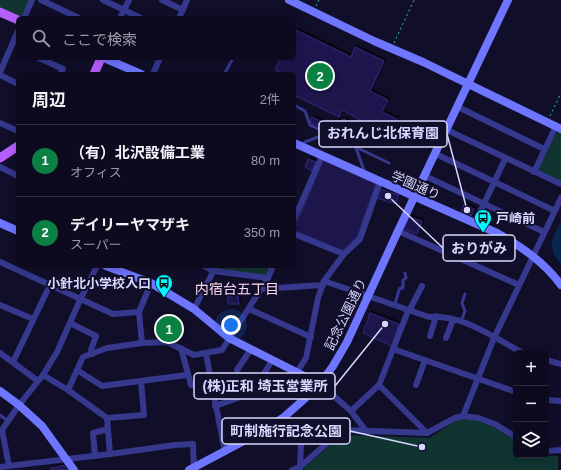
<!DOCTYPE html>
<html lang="ja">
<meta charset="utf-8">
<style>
:root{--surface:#0d0a20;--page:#161329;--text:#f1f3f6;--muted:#9a9aa5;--line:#2d2b3e;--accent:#0b8043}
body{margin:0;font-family:Arial,"Noto Sans JP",sans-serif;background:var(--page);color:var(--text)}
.controls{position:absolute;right:12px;bottom:12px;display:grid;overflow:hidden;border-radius:6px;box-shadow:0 2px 10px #0003}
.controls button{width:36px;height:36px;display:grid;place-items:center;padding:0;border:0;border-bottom:1px solid var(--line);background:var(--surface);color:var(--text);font:20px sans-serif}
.you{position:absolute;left:231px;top:325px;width:14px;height:14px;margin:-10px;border:3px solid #fff;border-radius:50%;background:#1a73e8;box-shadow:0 0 0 6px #1a73e833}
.badge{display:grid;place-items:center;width:26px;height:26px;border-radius:50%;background:var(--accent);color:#fff;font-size:13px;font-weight:700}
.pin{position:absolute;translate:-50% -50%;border:2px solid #fff;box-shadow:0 1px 4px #0006}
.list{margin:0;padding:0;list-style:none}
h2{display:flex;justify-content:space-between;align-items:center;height:52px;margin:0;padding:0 16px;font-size:17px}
h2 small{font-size:13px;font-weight:400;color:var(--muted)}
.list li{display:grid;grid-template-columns:26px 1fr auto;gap:12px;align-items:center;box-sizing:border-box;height:72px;padding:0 16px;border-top:1px solid var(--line)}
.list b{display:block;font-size:15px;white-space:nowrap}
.list p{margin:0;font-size:13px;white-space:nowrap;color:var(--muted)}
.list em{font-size:13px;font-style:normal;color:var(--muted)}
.icon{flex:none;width:22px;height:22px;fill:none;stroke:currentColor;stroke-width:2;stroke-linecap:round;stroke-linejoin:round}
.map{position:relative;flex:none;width:561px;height:470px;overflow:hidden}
.search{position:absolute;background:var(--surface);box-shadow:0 2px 10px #0003;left:16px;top:16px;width:280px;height:44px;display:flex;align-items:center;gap:10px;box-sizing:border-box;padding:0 14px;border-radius:6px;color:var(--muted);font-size:15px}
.panel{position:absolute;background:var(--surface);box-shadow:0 2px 10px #0003;left:16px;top:72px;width:280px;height:196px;border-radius:6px}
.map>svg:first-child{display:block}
.green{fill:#103531}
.water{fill:#08274f}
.building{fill:#1f184d;stroke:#32287b;filter:url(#shadow)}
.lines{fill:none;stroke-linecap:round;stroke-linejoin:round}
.path{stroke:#25c5b0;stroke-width:1;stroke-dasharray:2 3;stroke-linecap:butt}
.lane{stroke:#35388d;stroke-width:3}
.street{stroke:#35388d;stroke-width:6}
.secondary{stroke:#6e75ff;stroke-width:8}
.primary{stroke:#b75eff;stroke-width:9}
.labels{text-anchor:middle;stroke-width:4;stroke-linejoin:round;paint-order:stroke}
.street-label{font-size:13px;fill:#d8d7ff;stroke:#110e2a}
.poi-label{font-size:13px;font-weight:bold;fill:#d8d7ff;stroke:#110e2a;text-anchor:start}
.neighbourhood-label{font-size:14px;fill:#ffd9f4;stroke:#110e2a}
.leader{fill:none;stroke:#d8d7ff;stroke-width:1.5}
.callout-dot{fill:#d8d7ff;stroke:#110e2a;stroke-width:1.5}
.callout{fill:#110e2a;stroke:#d8d7ff;stroke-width:1.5}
.callout-label{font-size:14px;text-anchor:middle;font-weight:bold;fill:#d8d7ff}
</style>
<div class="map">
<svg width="561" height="470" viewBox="0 0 561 470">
<defs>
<filter id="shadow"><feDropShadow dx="2" dy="-2" stdDeviation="0" flood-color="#0009"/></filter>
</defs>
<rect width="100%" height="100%" fill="#110e2a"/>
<!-- green -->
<g class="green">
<path d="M0 0H32L24 18 0 12Z"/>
<path d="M559 131 561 132V181L539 171V168L555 135Z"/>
<path d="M216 266H273L268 278 214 271Z"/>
<path d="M465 419C487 422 498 428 516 440V455L558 456V470H304V468L342 435 429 438 458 420Z"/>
</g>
<!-- water -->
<path class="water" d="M561 221V264C546 247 552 239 561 221Z"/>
<!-- building -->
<g class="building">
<path d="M296 30 351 57 355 47 384 61 370 91 388 100 382 112 397 119 387 141 357 127 360 120 342 110 339 117 294 95V74H279L280 72 275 70 280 58H294V36Z"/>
<path d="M312 117 322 122 316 125 310 122Z"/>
<path d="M345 119 347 123 329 130 327 125Z"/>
<path d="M308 159 316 162 312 171 305 167Z"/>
<path d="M323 160 376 184 357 237 342 251 294 230Z"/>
<path d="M424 182 432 186 428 194 421 191Z"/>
<path d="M380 189 399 195 396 204 377 198Z"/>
<path d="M464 204 474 209 471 216 461 211Z"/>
<path d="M409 217 422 221 417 234 404 229Z"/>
<path d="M238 296 239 304H228L227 297Z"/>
<path d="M370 313 399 324 392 346 363 333Z"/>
<path d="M168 321 176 325 168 339 161 335Z"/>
<path d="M66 465 70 470H51V468Z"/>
</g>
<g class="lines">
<!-- path -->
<g class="path">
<path d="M316 6 319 0"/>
<path d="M394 43 414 0"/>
<path d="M550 116 561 93"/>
</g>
<!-- lane -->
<g class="lane">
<path d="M228 74 225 73 233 58"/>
<path d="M294 105 305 111 310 125 389 163"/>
<path d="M302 146 305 142 348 126 365 173"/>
<path d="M394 305C397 300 397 294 400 288H403V280L406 278 405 273"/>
<path d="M461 321 465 311 462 303 465 294"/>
<path d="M0 415 8 421"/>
</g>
<!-- street -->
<g class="street">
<path d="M41 0 79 18"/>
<path d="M103 0 141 18"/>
<path d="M162 0 183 10"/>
<path d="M24 18 32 0"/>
<path d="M120 18 129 0"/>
<path d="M179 18 187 0"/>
<path d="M39 58 63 69 60 74"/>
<path d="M0 72 18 31"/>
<path d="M153 74 160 58"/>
<path d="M0 75 18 84"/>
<path d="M458 107 544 149"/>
<path d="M0 123 18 131"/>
<path d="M447 130 561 184"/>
<path d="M436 154 555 211"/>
<path d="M0 167 18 176"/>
<path d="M534 172 556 126"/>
<path d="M425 176 544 232"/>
<path d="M294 219 322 156"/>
<path d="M475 223 505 159"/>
<path d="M398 231 519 285"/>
<path d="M294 234 344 254"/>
<path d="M0 262 113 314 139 312"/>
<path d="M204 266 214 271 268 278"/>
<path d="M324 281 429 317C463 314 494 338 523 353"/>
<path d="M261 289 323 285"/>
<path d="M0 305 33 319"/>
<path d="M194 309 216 266"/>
<path d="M249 309 311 337"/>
<path d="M409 311 422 286"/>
<path d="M70 323 96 336 91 350 92 354"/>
<path d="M430 336 436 316"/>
<path d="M446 338 453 320"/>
<path d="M142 343 139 312 151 283"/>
<path d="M181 348 191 385 211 381"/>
<path d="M393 349 516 392"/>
<path d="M0 353 38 381"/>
<path d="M206 354 225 452"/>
<path d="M546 360 561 364"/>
<path d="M13 362 50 285"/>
<path d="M77 370 102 386 187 375"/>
<path d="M237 370 251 349"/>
<path d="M297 372 306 358 318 298 324 281 344 254 360 239 380 182"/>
<path d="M43 375 68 390 107 418 144 415 141 382"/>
<path d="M320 384 351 411 366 431"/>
<path d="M379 385 427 433"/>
<path d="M416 385 425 360"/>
<path d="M68 390 83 357 107 348 142 343 167 342 194 355 222 350 268 278 273 266"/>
<path d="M546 400 561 401"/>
<path d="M215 406 238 398 257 386 272 360"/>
<path d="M351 411 379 385 408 311"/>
<path d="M463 416 494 338 561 198"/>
<path d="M284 417 301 442 300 469"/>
<path d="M107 418 110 454"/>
<path d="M546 451 561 450"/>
<path d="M95 456 93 433 108 429"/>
<path d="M9 466 2 430 19 405 43 375 57 352 80 300 97 266"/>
<path d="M0 467 110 454 175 445 193 444 194 470"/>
<path d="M292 470 300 467 342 430 427 433 455 418 463 416 478 418 495 424 516 437"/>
</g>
<!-- secondary -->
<g class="secondary">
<path d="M289 0 374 41 423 62 561 129"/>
<path d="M104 58 141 74"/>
<path d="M294 143 497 233C522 247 544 262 561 285"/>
<path d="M0 223 18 231"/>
<path d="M106 266 151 283 194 309 229 338 320 384"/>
<path d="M0 391 19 405 42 426 74 470"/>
<path d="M189 470 259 433 284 417 301 402 320 384 333 366 347 342 398 231 508 0"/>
</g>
<!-- primary -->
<g class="primary">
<path d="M0 12 18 20"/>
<path d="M94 74 101 58"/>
<path d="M0 158 18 146"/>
</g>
</g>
<!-- icons -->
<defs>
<symbol id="bus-pin" viewBox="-11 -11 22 30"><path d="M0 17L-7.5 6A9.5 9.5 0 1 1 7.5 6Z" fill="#03f9ff" stroke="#110e2a"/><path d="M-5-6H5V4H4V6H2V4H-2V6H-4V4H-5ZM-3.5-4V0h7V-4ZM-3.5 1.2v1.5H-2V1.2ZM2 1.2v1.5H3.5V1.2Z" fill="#111"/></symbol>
</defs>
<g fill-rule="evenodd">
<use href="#bus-pin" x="473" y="208" width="20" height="27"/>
<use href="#bus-pin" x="154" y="273" width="20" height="27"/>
</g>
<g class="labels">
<!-- street labels -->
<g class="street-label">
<text transform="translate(416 185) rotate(24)" y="5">学園通り</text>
<text transform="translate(345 314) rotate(-64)" y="5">記念公園通り</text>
</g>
<!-- poi labels -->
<g class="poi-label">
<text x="496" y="223">戸崎前</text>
<text x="151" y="288" text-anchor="end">小針北小学校入口</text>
</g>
<!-- neighbourhood labels -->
<g class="neighbourhood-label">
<text x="237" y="294">内宿台五丁目</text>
</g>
</g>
<!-- callouts -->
<path class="leader" d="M467 210L447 134M388 196L443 248M385 324L335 386M422 447L350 431"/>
<g class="callout-dot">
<circle cx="467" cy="210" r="4"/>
<circle cx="388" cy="196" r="4"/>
<circle cx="385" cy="324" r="4"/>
<circle cx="422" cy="447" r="4"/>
</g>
<g class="callout">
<rect x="319" y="121" width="128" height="26" rx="4"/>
<rect x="443" y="235" width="72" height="26" rx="4"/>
<rect x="194" y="373" width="141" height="26" rx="4"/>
<rect x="222" y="418" width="128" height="26" rx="4"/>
</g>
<g class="callout-label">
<text x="383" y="138">おれんじ北保育園</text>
<text x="479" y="253">おりがみ</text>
<text x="265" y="391">(株)正和 埼玉営業所</text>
<text x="286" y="436">町制施行記念公園</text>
</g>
</svg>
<div class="controls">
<button>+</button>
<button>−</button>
<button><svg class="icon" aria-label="layers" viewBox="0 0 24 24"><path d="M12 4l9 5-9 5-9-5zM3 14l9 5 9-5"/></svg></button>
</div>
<div class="you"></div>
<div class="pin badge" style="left:169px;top:329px">1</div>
<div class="pin badge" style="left:320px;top:76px">2</div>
<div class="search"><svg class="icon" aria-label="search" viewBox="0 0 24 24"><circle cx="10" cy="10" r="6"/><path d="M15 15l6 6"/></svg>ここで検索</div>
<section class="panel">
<h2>周辺<small>2件</small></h2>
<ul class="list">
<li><span class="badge">1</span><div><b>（有）北沢設備工業</b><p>オフィス</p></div><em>80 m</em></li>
<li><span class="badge">2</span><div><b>デイリーヤマザキ</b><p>スーパー</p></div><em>350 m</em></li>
</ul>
</section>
</div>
